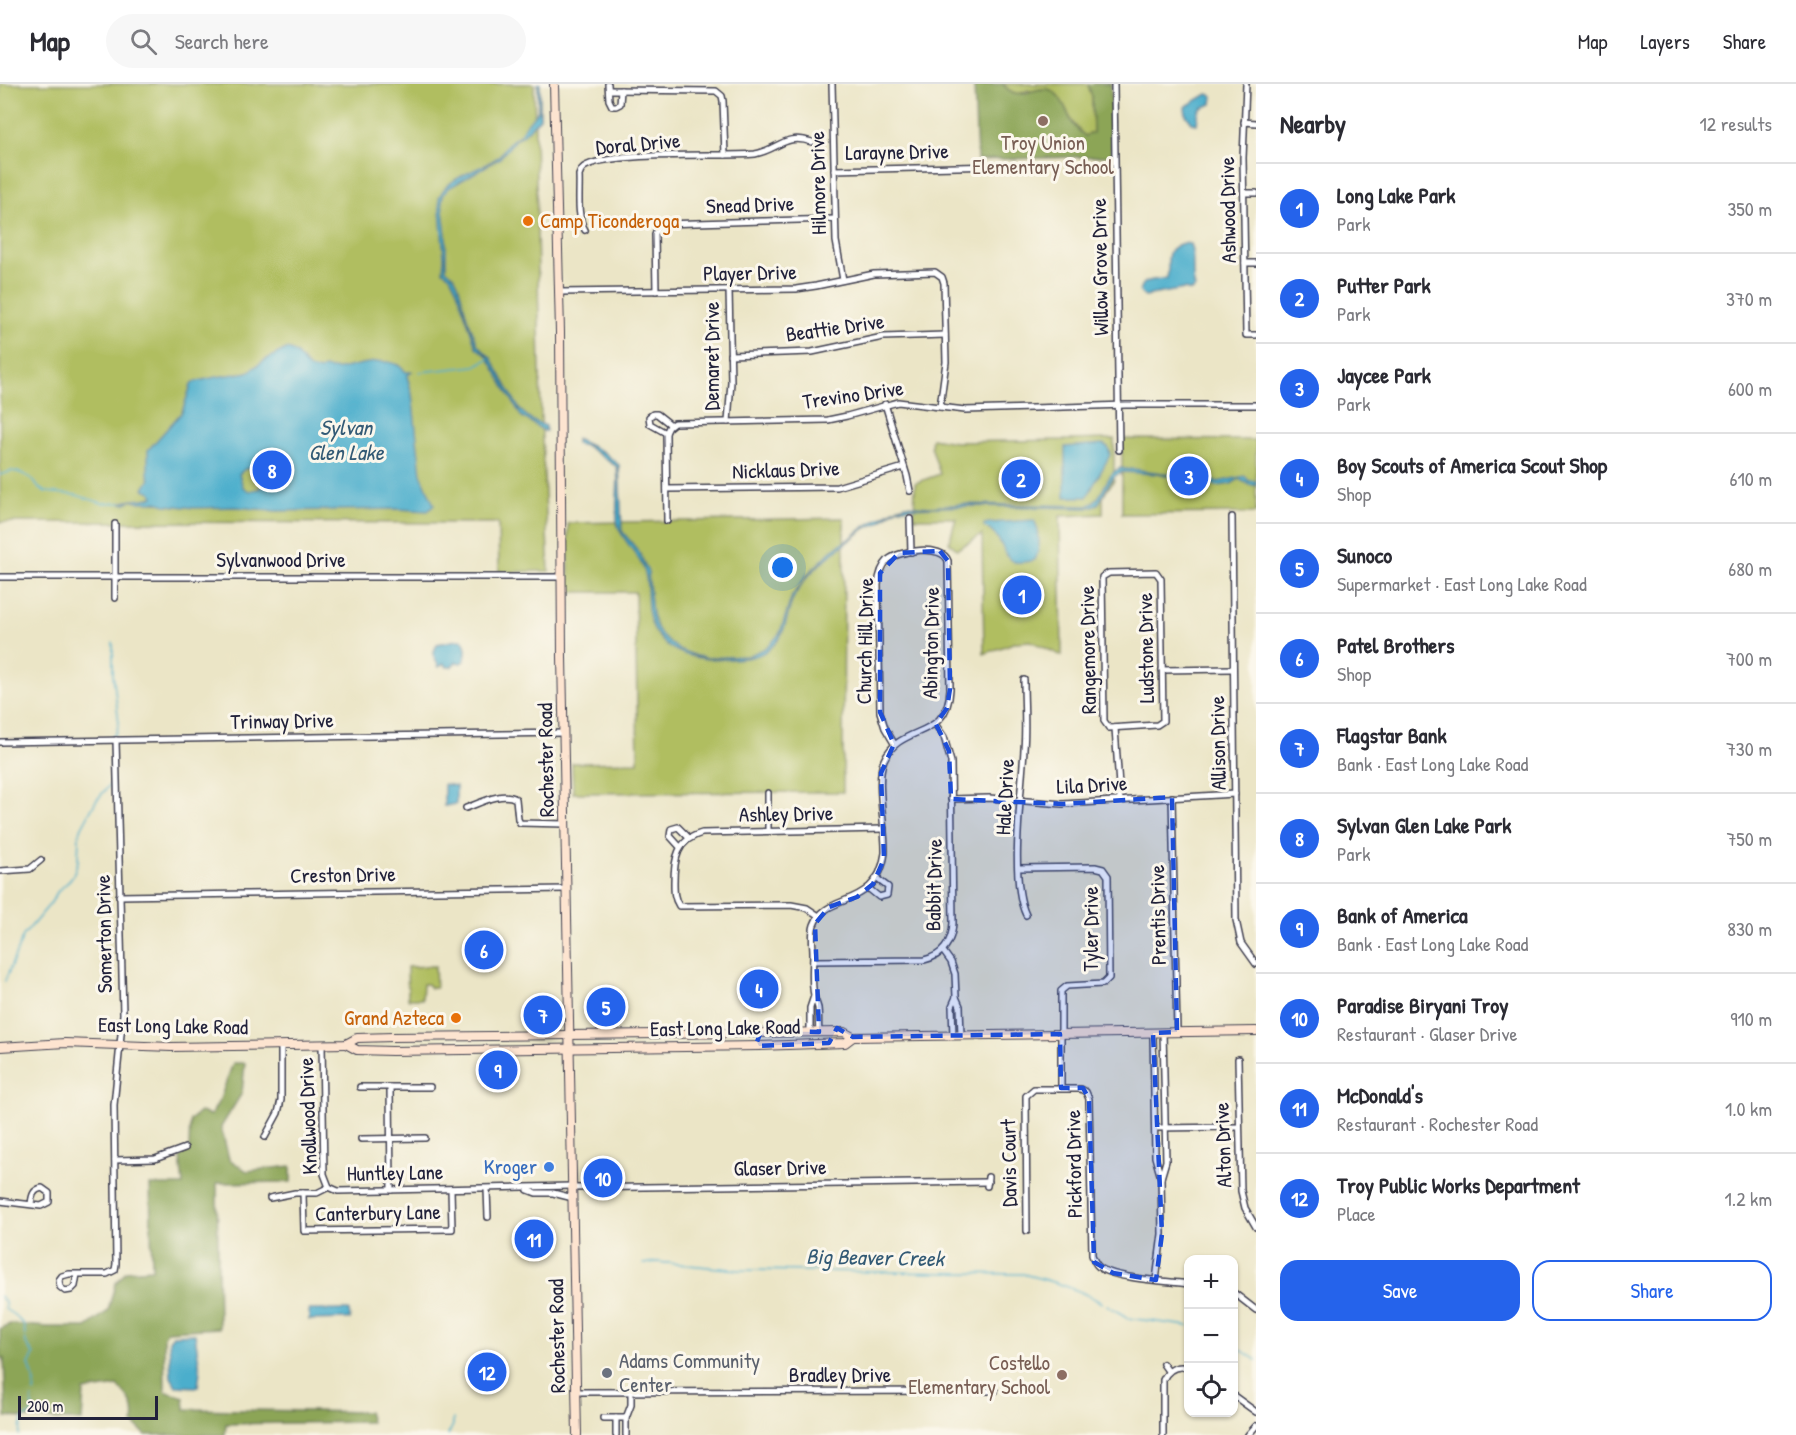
<!DOCTYPE html>
<meta charset="utf-8">
<style>
:root{--surface:#fff;--page:#f7f7f7;--text:#2b2b33;--muted:#7c7c81;--line:#e1e1e2;--accent:#2563eb}
body{margin:0;font-family:"Patrick Hand",sans-serif;background:var(--page);color:var(--text)}
.controls{position:absolute;right:18px;bottom:18px;display:grid;overflow:hidden;border-radius:12px;box-shadow:0 2px 4px #0004}
.controls button{width:54px;height:54px;display:grid;place-items:center;padding:0;border:0;border-bottom:2px solid var(--line);background:var(--surface);color:var(--text);font:30px sans-serif}
.scale{position:absolute;left:18px;bottom:15px;width:140px;box-sizing:border-box;padding-left:6px;border:3px solid #22223b;border-top:0;font-size:16px;line-height:21px;white-space:nowrap;color:#22223b;-webkit-text-stroke:4px #fbf7ec;paint-order:stroke}
.you{position:absolute;left:783px;top:484px;width:21px;height:21px;margin:-15px;border:4px solid #fff;border-radius:50%;background:#1a73e8;box-shadow:0 0 0 9px #1a73e833}
.badge{display:grid;place-items:center;width:39px;height:39px;border-radius:50%;background:var(--accent);color:#fff;font-size:20px;font-weight:700}
.pin{position:absolute;translate:-50% -50%;border:3px solid #fff;box-shadow:0 2px 6px #0006}
.list{margin:0;padding:0;list-style:none}
h2{display:flex;justify-content:space-between;align-items:center;height:78px;margin:0;padding:0 24px;font-size:26px}
h2 small{font-size:20px;font-weight:400;color:var(--muted)}
.list li{display:grid;grid-template-columns:39px 1fr auto;gap:18px;align-items:center;box-sizing:border-box;height:90px;padding:0 24px;border-top:2px solid var(--line)}
.list b{display:block;font-size:22px;white-space:nowrap}
.list p{margin:0;font-size:20px;white-space:nowrap;color:var(--muted)}
.list em{font-size:20px;font-style:normal;color:var(--muted)}
.actions{display:flex;gap:12px;padding:18px 24px}
.actions a{flex:1;padding:14px 0;border:2px solid var(--accent);border-radius:18px;text-align:center;font-size:21px;color:var(--accent)}
.actions .main{background:var(--accent);color:#fff}
.icon{flex:none;width:33px;height:33px;fill:none;stroke:currentColor;stroke-width:2;stroke-linecap:round;stroke-linejoin:round}
.map{position:relative;flex:none;width:1256px;height:1351px;overflow:hidden}
header{display:flex;align-items:center;gap:36px;box-sizing:border-box;height:84px;padding:0 30px;background:var(--surface);border-bottom:2px solid var(--line)}
header strong{font-size:28px}
nav{display:flex;gap:33px;margin-inline-start:auto;font-size:21px}
.search{width:420px;height:54px;background:var(--page);display:flex;align-items:center;gap:15px;box-sizing:border-box;padding:0 21px;border-radius:33px;color:var(--muted);font-size:22px}
main{display:flex}
aside{flex:1;background:var(--surface)}
.map>svg:first-child{display:block}
.green{fill:#b0be61;stroke:#69704e;stroke-width:1.5}
.forest{fill:#8ca557;stroke:#576449;stroke-width:1.5}
.water{fill:#4caecc;stroke:#376884;stroke-width:1.5;fill-rule:evenodd}
.lines{fill:none;stroke-linecap:round;stroke-linejoin:round}
.stream{stroke:#4caecc;stroke-width:1.5}
.street-casing{stroke:#403f50;stroke-width:8}
.secondary-casing{stroke:#403f50;stroke-width:10}
.street{stroke:#fff;stroke-width:5}
.secondary{stroke:#fde4d0;stroke-width:8}
.marked{fill:#1d4ed8;fill-opacity:0.2;stroke:#1d4ed8;stroke-width:4.5;stroke-dasharray:12 8;stroke-linejoin:round}
.education-dot{fill:#8d6e63;stroke:#fbf7ec;stroke-width:2}
.food-dot{fill:#e8710a;stroke:#fbf7ec;stroke-width:2}
.shop-dot{fill:#3f7fe0;stroke:#fbf7ec;stroke-width:2}
.worship-dot{fill:#6b7280;stroke:#fbf7ec;stroke-width:2}
.labels{text-anchor:middle;stroke-width:6;stroke-linejoin:round;paint-order:stroke}
.education-label{font-size:21px;fill:#785e54;stroke:#fbf7ec}
.street-label{font-size:21px;fill:#22223b;stroke:#fbf7ec}
.food-label{font-size:21px;fill:#c56008;stroke:#fbf7ec;text-anchor:start}
.shop-label{font-size:21px;fill:#366cbe;stroke:#fbf7ec;text-anchor:end}
.worship-label{font-size:21px;fill:#5b616d;stroke:#fbf7ec;text-anchor:start}
.water-label{font-size:22px;font-style:italic;fill:#335a75;stroke:#fbf7ec}
</style>
<header>
<strong>Map</strong>
<div class="search"><svg class="icon" aria-label="search" viewBox="0 0 24 24"><circle cx="10" cy="10" r="6"/><path d="M15 15l6 6"/></svg>Search here</div>
<nav><a>Map</a><a>Layers</a><a>Share</a></nav>
</header>
<main>
<div class="map">
<svg width="1256" height="1351" viewBox="0 0 1256 1351">
<rect width="100%" height="100%" fill="#fbf7ec"/>
<filter id="ink" filterUnits="userSpaceOnUse"><feTurbulence type="fractalNoise" baseFrequency=".0167" numOctaves="2"/><feDisplacementMap in="SourceGraphic" scale="12" xChannelSelector="R" yChannelSelector="G"/><feConvolveMatrix kernelMatrix="1 2 1 2 8 2 1 2 1" color-interpolation-filters="sRGB"/></filter>
<filter id="wash" filterUnits="userSpaceOnUse"><feTurbulence type="fractalNoise" baseFrequency=".008" numOctaves="4" result="noise"/><feDisplacementMap in="SourceGraphic" scale="24" xChannelSelector="R" yChannelSelector="G"/><feGaussianBlur stdDeviation="1.35" result="paint"/><feColorMatrix in="noise" values="0 0 0 0 0 0 0 0 0 0 0 0 0 0 0 0 0 1.4 0 .05"/><feComposite in="paint" operator="in"/></filter>
<g filter="url(#wash)">
<rect width="100%" height="100%" fill="#ebe5c6"/>
<!-- green -->
<g class="green">
<path d="M0 0H534L541 334 549 487 499 488 498 439 0 438Z"/>
<path d="M1003 0H1088L1092 13 1093 49 1084 52 1073 39 1064 21 1028 6 1019 10 1008 6Z"/>
<path d="M932 354 955 358 1114 355V396L1103 412V430L1060 432 1062 572 1031 557 1016 558 984 570 982 451 957 465 949 459 956 434H914L915 399 940 390 931 362Z"/>
<path d="M1122 355 1256 356V429L1122 430Z"/>
<path d="M844 434 843 708 573 709 572 679 638 678 635 508H569L568 439Z"/>
<path d="M435 882 436 904H430L427 900H423L422 915H408L407 883Z"/>
</g>
<!-- forest -->
<g class="forest">
<path d="M974 0H1003C1019 21 1034 0 1051 6 1063 13 1066 27 1072 38 1075 43 1080 48 1085 52L1093 49 1092 13 1088 0H1111L1112 72 977 76Z"/>
<path d="M233 979H245L242 1009 221 1043 229 1075 247 1087 291 1082V1098L217 1099 219 1244 167 1247 164 1253 165 1307 184 1314 185 1325 368 1328 371 1338 226 1340 225 1351H146L133 1339C136 1321 129 1315 118 1302L84 1307 82 1337 6 1333 4 1274H0V1245L10 1240 48 1243H86L108 1227 115 1200 126 1187 152 1185 150 1101H183L180 1073 189 1064 190 1036 200 1028 211 1031 220 1015Z"/>
</g>
<!-- water -->
<g class="water">
<path d="M538 0H540V34L523 51 514 57 500 74 449 104 443 111 442 117 446 151V185L454 192 458 200 467 233 478 261 491 274 520 326 533 337 546 342V347H544L521 332 487 272 476 263 457 206 450 192 443 187 444 174 439 114C446 92 483 86 499 72 502 69 504 64 507 61 511 56 518 53 521 49 526 40 531 34 538 27Z"/>
<path d="M1207 10 1213 12 1212 20C1196 25 1199 26 1197 40L1192 39 1186 31 1185 23Z"/>
<path d="M1183 159 1190 160C1196 174 1190 188 1195 204L1191 207 1184 205 1145 212 1140 208C1142 193 1155 197 1167 194 1171 176 1161 166 1183 159Z"/>
<path d="M286 265C301 266 302 285 316 286 323 287 317 285 325 284 330 284 334 286 339 285 359 282 391 268 406 288H412L407 292 412 310 421 390 434 421 428 427 398 425 276 427 237 423 195 424 166 421 156 418H137L131 416 125 420 121 419C134 414 142 417 153 413L151 408 144 405 150 395 148 390V366L182 328 191 301 194 298 216 293 248 288 265 276ZM255 383C263 385 265 390 265 399L258 405 249 407 243 403 239 390 245 385Z"/>
<path d="M576 355 603 368 619 381 622 447 639 468 648 488 652 530 656 542 662 552 678 565 696 572 708 574 748 572 768 563 780 549 792 512 807 491 834 464 851 454 864 443 899 423 906 421 930 423 962 420 1087 422C1105 416 1103 390 1121 384 1128 387 1132 384 1140 386 1158 389 1175 389 1192 396L1203 392 1218 398 1245 392 1249 397H1256V401H1249L1239 395 1231 400 1217 402 1204 397 1192 400 1175 393 1159 390 1122 388C1108 393 1106 409 1098 420L1087 424 979 422 898 424C891 428 886 433 880 438 875 441 868 442 863 446 839 465 810 483 795 511 786 527 788 547 774 561 760 575 742 575 723 575 690 576 656 567 649 530 646 516 649 502 645 489 640 470 623 458 618 442 614 423 620 401 617 383L586 362 576 360Z"/>
<path d="M1103 360 1108 363 1110 371 1087 413H1065V363Z"/>
<path d="M1034 436C1040 448 1041 464 1035 476 1029 477 1021 479 1015 478 1003 477 1003 449 984 443V440L989 439Z"/>
<path d="M457 556H463C467 563 467 570 464 577L461 579 456 578 451 583H447L444 579 439 583 433 570 437 560Z"/>
<path d="M444 700 456 702V720L444 722Z"/>
<path d="M309 1226H349L350 1235 309 1236Z"/>
<path d="M195 1250 200 1286 198 1303 176 1302 171 1293 169 1256 173 1251Z"/>
</g>
<g class="lines">
<!-- stream -->
<g class="stream">
<path d="M420 288 475 282 488 275"/>
<path d="M0 391 12 387 21 389 31 394 40 405 46 408 76 411 102 419H121"/>
<path d="M112 653 116 649 119 639 113 590V559"/>
<path d="M5 897 23 852 50 820 58 807 67 799 73 791 78 777 79 751 82 743 96 717 112 698 111 661"/>
<path d="M643 1180 657 1178 740 1186 1023 1190C1051 1197 1077 1204 1102 1219"/>
<path d="M0 1212 5 1218V1225L14 1231 24 1241 26 1260 34 1271 29 1280 35 1299 34 1309"/>
<path d="M1107 1221 1128 1234 1188 1242"/>
<path d="M1234 1261 1256 1276"/>
<path d="M19 1351 22 1336 32 1329V1314"/>
<path d="M448 1351 453 1341V1335"/>
</g>
</g>
</g>
<g filter="url(#ink)">
<g class="lines">
<defs>
<g id="street">
<path d="M608 0 609 16 612 22H616L620 20 621 6"/>
<path d="M832 0 836 157 843 196"/>
<path d="M1114 0 1119 366"/>
<path d="M1246 0 1243 74 1246 251H1256"/>
<path d="M609 6 716 7 722 12 723 17 725 71"/>
<path d="M1244 38 1256 39"/>
<path d="M834 86 998 82"/>
<path d="M1244 109H1256"/>
<path d="M585 146C576 132 580 108 579 91 581 87 580 86 584 83 606 67 722 73 755 70 780 65 784 49 812 58"/>
<path d="M1245 179H1256"/>
<path d="M656 207 655 150 657 145 663 140 835 135"/>
<path d="M560 208 796 205 816 202 874 190 935 188 942 193 944 199 946 278 940 323"/>
<path d="M730 271 812 268 883 253 945 251"/>
<path d="M885 320 907 392 910 407"/>
<path d="M728 338 731 298 729 206"/>
<path d="M666 349 650 340 649 333 653 330H657L671 341"/>
<path d="M667 405 837 403 904 383"/>
<path d="M1232 433 1236 836 1241 859 1256 880"/>
<path d="M910 435 911 468"/>
<path d="M667 437 666 349 669 343 674 339 828 336 847 332 898 318 965 326 1126 321H1256"/>
<path d="M115 440V514"/>
<path d="M1156 488 1161 495 1163 637 1157 641 1109 644 1104 637 1102 493 1109 489Z"/>
<path d="M0 493H562"/>
<path d="M1162 586 1233 585"/>
<path d="M1024 596C1024 619 1026 642 1024 665 1022 707 1009 796 1026 831"/>
<path d="M1115 644 1120 716"/>
<path d="M0 658 564 649"/>
<path d="M768 709V747"/>
<path d="M1172 713 1177 948"/>
<path d="M951 715 989 714 1063 720 1235 710"/>
<path d="M466 724C480 719 502 707 516 715L518 735 520 739 565 740"/>
<path d="M680 763 670 752 671 745 678 743 689 754"/>
<path d="M1019 784 1095 783 1103 785 1108 792 1109 894 1103 900 1067 902 1061 907V1004"/>
<path d="M0 787 30 785 41 776"/>
<path d="M868 804 879 813 887 811 888 803 876 794"/>
<path d="M119 812 567 805"/>
<path d="M819 832 807 824 791 821 679 822C674 814 674 808 674 798 674 775 677 756 702 749L884 745"/>
<path d="M943 867 951 878 955 890 956 913 960 922 961 952"/>
<path d="M813 877 924 876C943 872 952 858 953 839L951 678 944 653 935 640"/>
<path d="M810 947V924L814 912"/>
<path d="M819 948C818 940 819 932 818 924 817 920 815 916 814 911 811 898 813 882 813 869 813 860 811 850 814 841 826 807 877 827 885 769 886 744 875 697 884 676 901 638 948 658 950 605L948 477C943 460 899 466 888 476 881 483 879 491 878 501L880 628 885 644 895 661"/>
<path d="M1153 949 1155 1073 1161 1094 1162 1150 1156 1196"/>
<path d="M953 952 952 922 956 913"/>
<path d="M322 960 324 1090 329 1103"/>
<path d="M1238 975 1241 1107 1245 1124 1256 1143"/>
<path d="M360 1003H430"/>
<path d="M390 1003 391 1106"/>
<path d="M1155 1044 1239 1043"/>
<path d="M265 1053 278 1029 281 1016V961"/>
<path d="M361 1055 425 1054"/>
<path d="M115 1076 155 1075 185 1064"/>
<path d="M1161 1094 1166 1077 1163 948"/>
<path d="M987 1102 988 1093"/>
<path d="M329 1103 338 1107 572 1102"/>
<path d="M572 1104 988 1098"/>
<path d="M487 1105 488 1133"/>
<path d="M528 1106 536 1109H553L573 1114"/>
<path d="M303 1109 304 1147 452 1145 451 1105"/>
<path d="M270 1114 295 1109H317L329 1103"/>
<path d="M0 1117 41 1122 49 1118V1109L42 1104C32 1106 32 1113 31 1120"/>
<path d="M1027 1147 1026 1012 1034 1005H1081L1086 1008 1089 1015 1092 1171C1094 1176 1095 1180 1099 1183 1113 1195 1169 1197 1188 1200"/>
<path d="M77 1190 75 1202 71 1206 65 1207 60 1203 59 1196 62 1192 69 1190H107L115 1186 116 1180 114 1021 123 930 116 656"/>
<path d="M1234 1209 1256 1226"/>
<path d="M1163 1280 1168 1287"/>
<path d="M576 1308 995 1307"/>
<path d="M1234 1312 1256 1328"/>
<path d="M603 1334H626L631 1321V1308"/>
<path d="M616 1334V1351"/>
<path d="M626 1334V1351"/>
<path d="M1163 1351V1296C1168 1285 1177 1281 1188 1284"/>
<path d="M1248 1351 1256 1342"/>
</g>
<g id="secondary">
<path d="M554 0 560 248 562 573 577 1351"/>
<path d="M346 960 357 966 392 967 759 962 845 959 853 953"/>
<path d="M0 963 65 959 171 963 346 960 357 954 393 953 844 948 853 953 1256 947"/>
</g>
</defs>
<!-- street casing -->
<use href="#street" class="street-casing"/>
<!-- secondary casing -->
<use href="#secondary" class="secondary-casing"/>
<!-- street -->
<use href="#street" class="street"/>
<!-- secondary -->
<use href="#secondary" class="secondary"/>
</g>
</g>
<!-- marked area -->
<path class="marked" d="M940 467 948 477 950 605 947 624 936 640 949 667 951 715 1063 720 1172 713 1177 948 1153 949 1162 1150 1156 1196 1113 1189 1094 1178 1089 1015 1083 1004H1061L1060 950 853 953 837 944 829 959 759 962 757 958 761 947 819 948 815 840 829 823 857 813 873 800 884 775 881 689 894 660 880 628V489L899 469Z"/>
<!-- markers -->
<g class="education-dot">
<circle cx="1043" cy="37" r="6"/>
<circle cx="1062" cy="1291" r="6"/>
</g>
<g class="food-dot">
<circle cx="528" cy="137" r="6"/>
<circle cx="456" cy="934" r="6"/>
</g>
<circle class="shop-dot" cx="549" cy="1083" r="6"/>
<circle class="worship-dot" cx="607" cy="1289" r="6"/>
<g class="labels">
<!-- education labels -->
<g class="education-label">
<text x="1043" y="66">Troy Union<tspan x="1043" dy="24">Elementary School</tspan></text>
<text x="1050" y="1286" text-anchor="end">Costello<tspan x="1050" dy="24">Elementary School</tspan></text>
</g>
<!-- street labels -->
<g class="street-label">
<text transform="translate(638 60) rotate(-5)" y="7">Doral Drive</text>
<text transform="translate(897 68) rotate(-1)" y="7">Larayne Drive</text>
<text transform="translate(818 99) rotate(-91)" y="7">Hilmore Drive</text>
<text transform="translate(750 121) rotate(-2)" y="7">Snead Drive</text>
<text transform="translate(1228 126) rotate(-91)" y="7">Ashwood Drive</text>
<text transform="translate(1100 183) rotate(-91)" y="7">Willow Grove Drive</text>
<text transform="translate(750 189) rotate(-1)" y="7">Player Drive</text>
<text transform="translate(835 244) rotate(-8)" y="7">Beattie Drive</text>
<text transform="translate(712 272) rotate(-90)" y="7">Demaret Drive</text>
<text transform="translate(853 311) rotate(-8)" y="7">Trevino Drive</text>
<text transform="translate(786 386) rotate(-2)" y="7">Nicklaus Drive</text>
<text x="281" y="483">Sylvanwood Drive</text>
<text transform="translate(865 557) rotate(-89)" y="7">Church Hill Drive</text>
<text transform="translate(931 559) rotate(-89)" y="7">Abington Drive</text>
<text transform="translate(1146 564) rotate(-91)" y="7">Ludstone Drive</text>
<text transform="translate(1088 566) rotate(-91)" y="7">Rangemore Drive</text>
<text transform="translate(282 637) rotate(-1)" y="7">Trinway Drive</text>
<text transform="translate(1218 659) rotate(-91)" y="7">Allison Drive</text>
<text transform="translate(546 676) rotate(-91)" y="7">Rochester Road</text>
<text transform="translate(1092 701) rotate(-3)" y="7">Lila Drive</text>
<text transform="translate(1005 713) rotate(-87)" y="7">Hale Drive</text>
<text transform="translate(786 730) rotate(-1)" y="7">Ashley Drive</text>
<text transform="translate(343 791) rotate(-1)" y="7">Creston Drive</text>
<text transform="translate(934 801) rotate(-89)" y="7">Babbit Drive</text>
<text transform="translate(1158 831) rotate(-91)" y="7">Prentis Drive</text>
<text transform="translate(1091 845) rotate(-90)" y="7">Tyler Drive</text>
<text transform="translate(104 850) rotate(-91)" y="7">Somerton Drive</text>
<text transform="translate(173 942) rotate(1)" y="7">East Long Lake Road</text>
<text transform="translate(725 944) rotate(-1)" y="7">East Long Lake Road</text>
<text transform="translate(308 1032) rotate(-92)" y="7">Knollwood Drive</text>
<text transform="translate(1223 1061) rotate(-92)" y="7">Alton Drive</text>
<text transform="translate(1009 1079) rotate(-91)" y="7">Davis Court</text>
<text transform="translate(1074 1080) rotate(-91)" y="7">Pickford Drive</text>
<text transform="translate(780 1084) rotate(-1)" y="7">Glaser Drive</text>
<text transform="translate(395 1089) rotate(-1)" y="7">Huntley Lane</text>
<text transform="translate(378 1129) rotate(-1)" y="7">Canterbury Lane</text>
<text transform="translate(557 1252) rotate(-91)" y="7">Rochester Road</text>
<text x="840" y="1298">Bradley Drive</text>
</g>
<!-- food labels -->
<g class="food-label">
<text x="540" y="144">Camp Ticonderoga</text>
<text x="444" y="941" text-anchor="end">Grand Azteca</text>
</g>
<!-- shop labels -->
<g class="shop-label">
<text x="537" y="1090">Kroger</text>
</g>
<!-- worship labels -->
<g class="worship-label">
<text x="619" y="1284">Adams Community<tspan x="619" dy="24">Center</tspan></text>
</g>
<!-- water labels -->
<g class="water-label">
<text x="346" y="351">Sylvan<tspan x="346" dy="25">Glen Lake</tspan></text>
<text transform="translate(875 1173) rotate(1)" y="8">Big Beaver Creek</text>
</g>
</g>
</svg>
<div class="controls">
<button>+</button>
<button>−</button>
<button><svg class="icon" aria-label="locate" viewBox="0 0 24 24"><circle cx="12" cy="12" r="6"/><path d="M12 2v4M12 18v4M2 12h4M18 12h4"/></svg></button>
</div>
<div class="scale">200 m</div>
<div class="you"></div>
<div class="pin badge" style="left:1022px;top:511px">1</div>
<div class="pin badge" style="left:1021px;top:395px">2</div>
<div class="pin badge" style="left:1189px;top:392px">3</div>
<div class="pin badge" style="left:759px;top:905px">4</div>
<div class="pin badge" style="left:606px;top:923px">5</div>
<div class="pin badge" style="left:484px;top:866px">6</div>
<div class="pin badge" style="left:543px;top:931px">7</div>
<div class="pin badge" style="left:272px;top:386px">8</div>
<div class="pin badge" style="left:498px;top:986px">9</div>
<div class="pin badge" style="left:603px;top:1094px">10</div>
<div class="pin badge" style="left:534px;top:1155px">11</div>
<div class="pin badge" style="left:487px;top:1288px">12</div>
</div>
<aside>
<h2>Nearby<small>12 results</small></h2>
<ul class="list">
<li><span class="badge">1</span><div><b>Long Lake Park</b><p>Park</p></div><em>350 m</em></li>
<li><span class="badge">2</span><div><b>Putter Park</b><p>Park</p></div><em>370 m</em></li>
<li><span class="badge">3</span><div><b>Jaycee Park</b><p>Park</p></div><em>600 m</em></li>
<li><span class="badge">4</span><div><b>Boy Scouts of America Scout Shop</b><p>Shop</p></div><em>610 m</em></li>
<li><span class="badge">5</span><div><b>Sunoco</b><p>Supermarket · East Long Lake Road</p></div><em>680 m</em></li>
<li><span class="badge">6</span><div><b>Patel Brothers</b><p>Shop</p></div><em>700 m</em></li>
<li><span class="badge">7</span><div><b>Flagstar Bank</b><p>Bank · East Long Lake Road</p></div><em>730 m</em></li>
<li><span class="badge">8</span><div><b>Sylvan Glen Lake Park</b><p>Park</p></div><em>750 m</em></li>
<li><span class="badge">9</span><div><b>Bank of America</b><p>Bank · East Long Lake Road</p></div><em>830 m</em></li>
<li><span class="badge">10</span><div><b>Paradise Biryani Troy</b><p>Restaurant · Glaser Drive</p></div><em>910 m</em></li>
<li><span class="badge">11</span><div><b>McDonald's</b><p>Restaurant · Rochester Road</p></div><em>1.0 km</em></li>
<li><span class="badge">12</span><div><b>Troy Public Works Department</b><p>Place</p></div><em>1.2 km</em></li>
</ul>
<div class="actions"><a class="main">Save</a><a>Share</a></div>
</aside>
</main>
